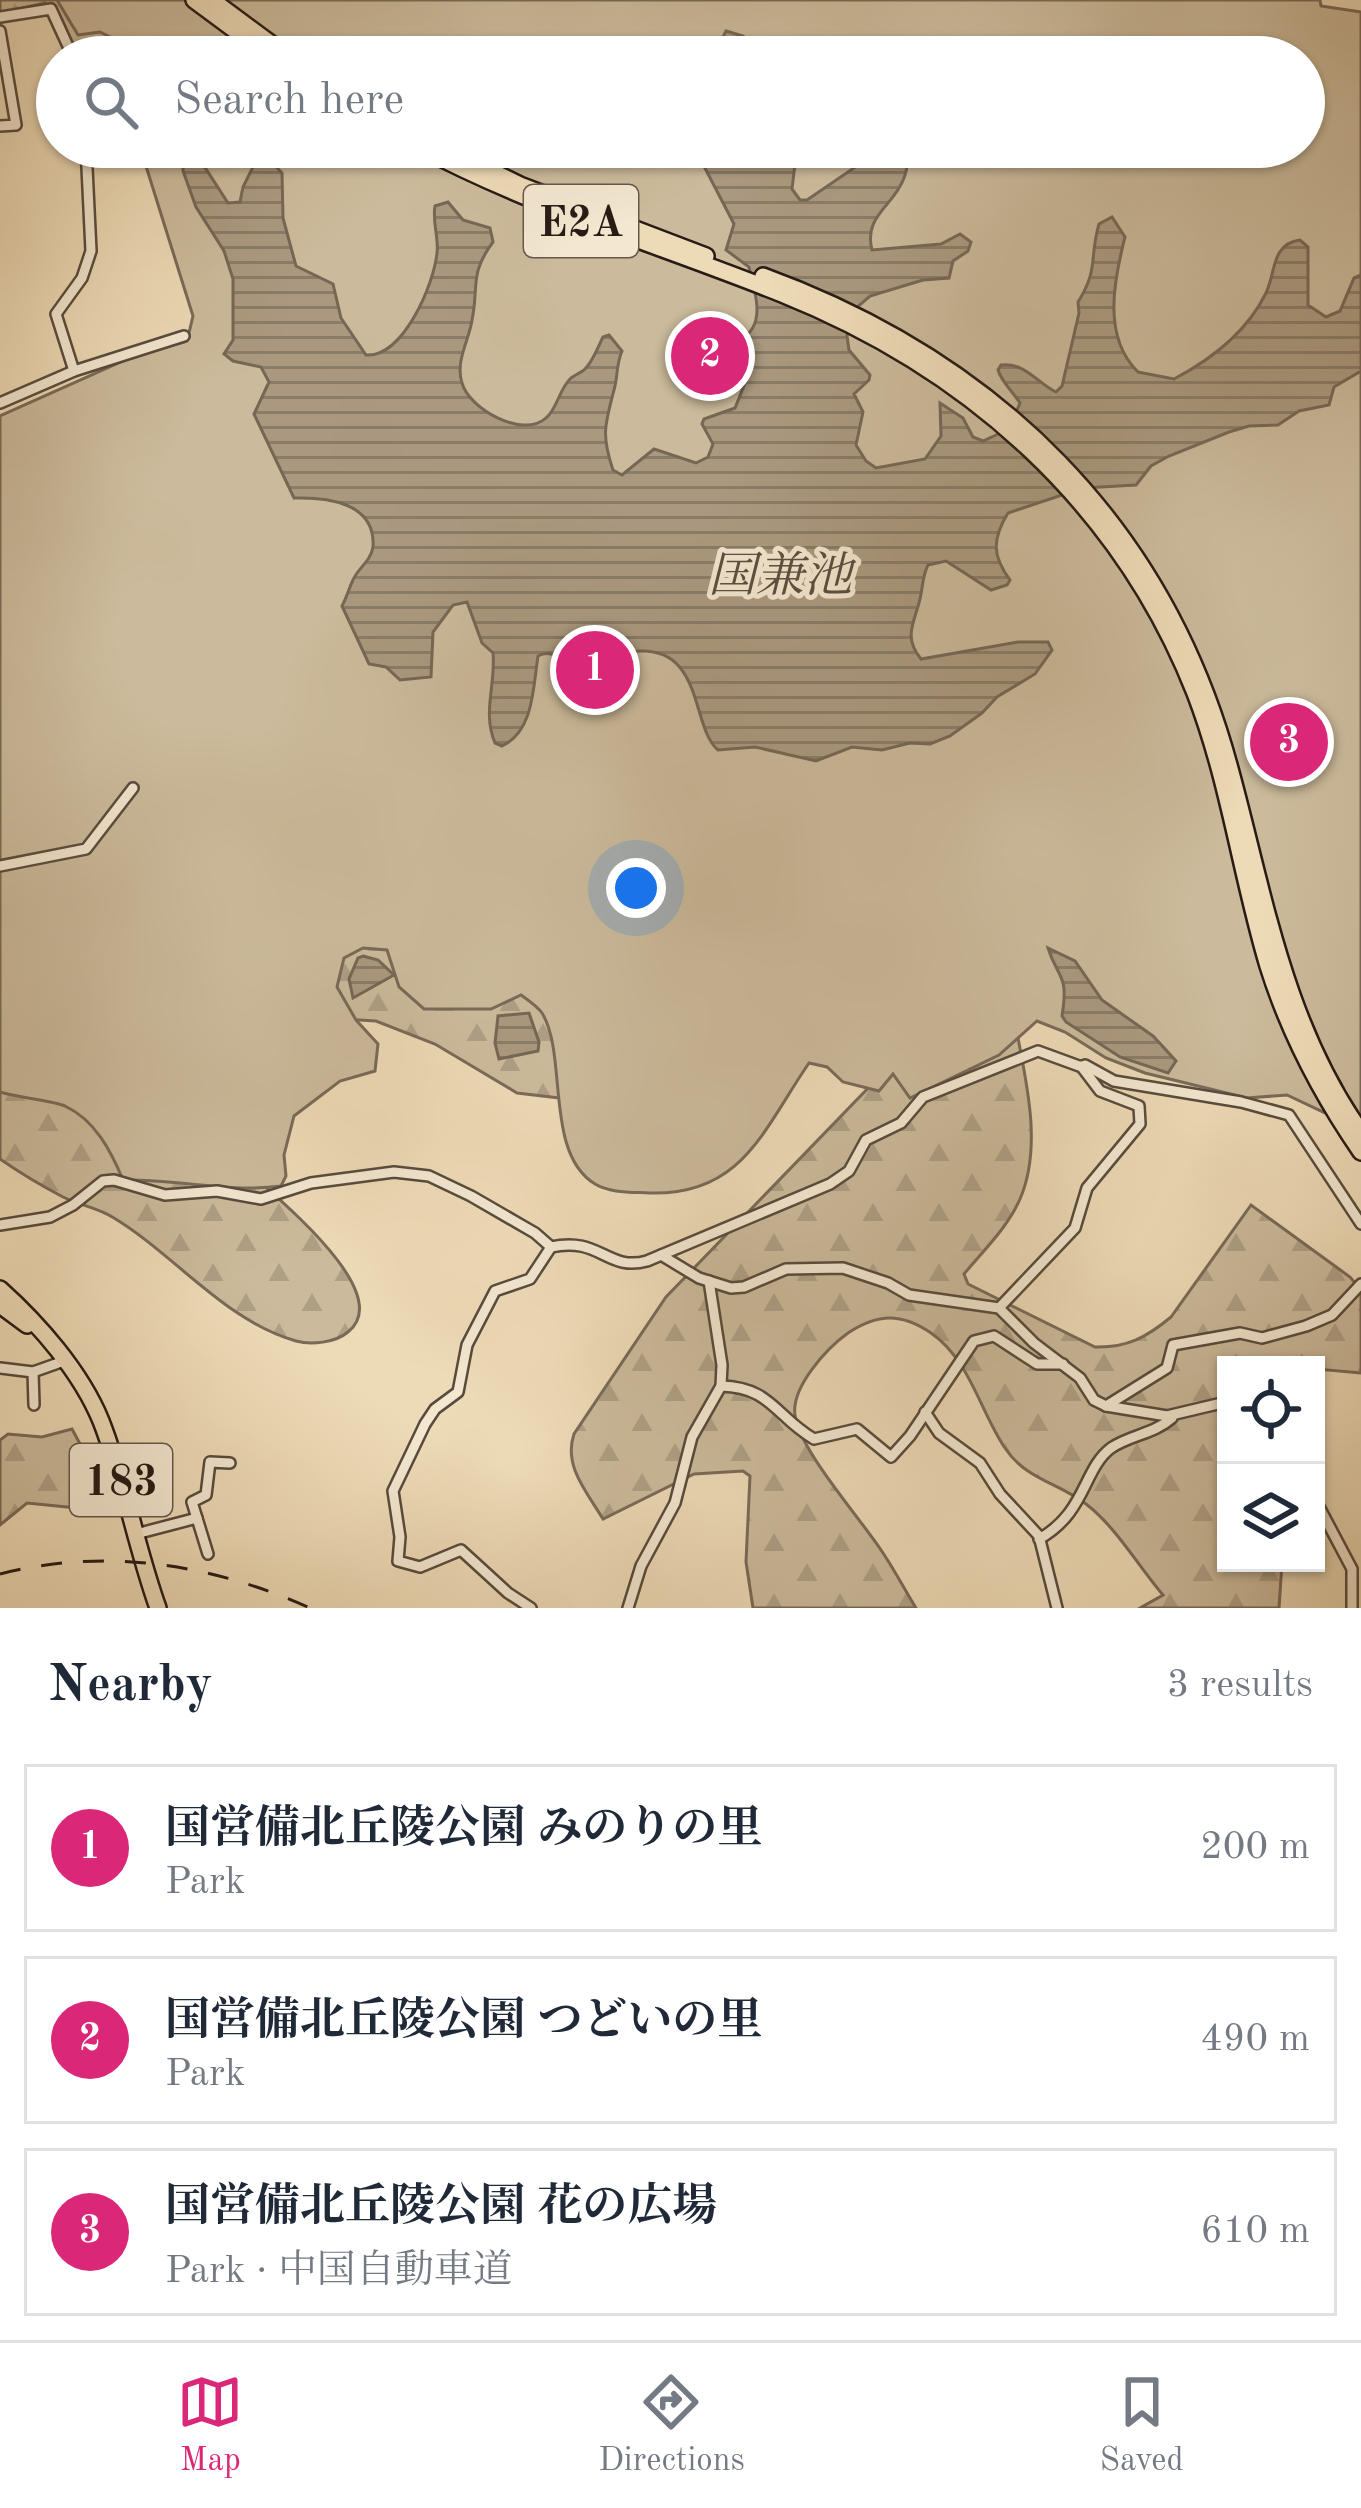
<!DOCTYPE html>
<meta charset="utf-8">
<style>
:root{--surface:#fff;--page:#f6f6f7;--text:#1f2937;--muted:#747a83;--line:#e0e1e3;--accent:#db2777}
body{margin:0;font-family:"Old Standard TT","Noto Serif JP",serif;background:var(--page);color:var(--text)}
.controls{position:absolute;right:36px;bottom:36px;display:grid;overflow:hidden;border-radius:0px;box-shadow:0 3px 9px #0004}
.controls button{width:108px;height:108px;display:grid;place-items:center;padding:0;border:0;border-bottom:3px solid var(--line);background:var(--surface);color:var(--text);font:60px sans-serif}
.you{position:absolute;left:636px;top:888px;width:42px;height:42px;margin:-30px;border:9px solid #fff;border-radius:50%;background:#1a73e8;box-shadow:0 0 0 18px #1a73e833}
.badge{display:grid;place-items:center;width:78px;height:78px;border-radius:50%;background:var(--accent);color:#fff;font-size:39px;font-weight:700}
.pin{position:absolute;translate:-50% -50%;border:6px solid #fff;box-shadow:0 3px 12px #0006}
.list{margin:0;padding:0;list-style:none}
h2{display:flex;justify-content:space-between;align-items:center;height:156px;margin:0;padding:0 48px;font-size:51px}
h2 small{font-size:39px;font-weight:400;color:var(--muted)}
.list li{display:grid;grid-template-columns:78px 1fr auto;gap:36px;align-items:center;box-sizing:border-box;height:168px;margin:0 24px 24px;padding:0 24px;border:3px solid var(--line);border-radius:0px}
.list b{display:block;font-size:45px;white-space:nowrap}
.list p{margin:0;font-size:39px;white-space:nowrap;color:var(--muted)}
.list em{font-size:39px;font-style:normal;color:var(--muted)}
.icon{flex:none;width:66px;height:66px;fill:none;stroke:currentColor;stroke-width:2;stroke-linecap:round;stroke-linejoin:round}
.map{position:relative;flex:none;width:1361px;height:1608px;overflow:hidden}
.search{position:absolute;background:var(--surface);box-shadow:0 3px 9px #0004;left:36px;right:36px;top:36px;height:132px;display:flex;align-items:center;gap:30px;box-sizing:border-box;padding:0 42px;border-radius:66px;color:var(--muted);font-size:45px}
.sheet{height:732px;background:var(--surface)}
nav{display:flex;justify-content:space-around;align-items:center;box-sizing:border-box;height:168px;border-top:3px solid var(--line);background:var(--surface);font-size:33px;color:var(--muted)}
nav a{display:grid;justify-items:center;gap:6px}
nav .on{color:var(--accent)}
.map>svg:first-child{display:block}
.forest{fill:url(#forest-firs);stroke:#796a58;stroke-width:3}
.green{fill:#cbba9b;stroke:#796a58;stroke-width:3}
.water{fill:url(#water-rules);stroke:#766755;stroke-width:3}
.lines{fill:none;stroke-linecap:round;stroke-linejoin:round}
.street-casing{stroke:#584b3d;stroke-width:14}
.highway-casing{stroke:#271b15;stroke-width:20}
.street{stroke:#f3e7d0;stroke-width:9}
.highway{stroke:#eddab6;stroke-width:15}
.rail{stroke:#271b15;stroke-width:3;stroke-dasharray:21 21;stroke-linecap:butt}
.labels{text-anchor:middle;stroke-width:10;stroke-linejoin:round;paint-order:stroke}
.shield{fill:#f3e7d0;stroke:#64584d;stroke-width:3}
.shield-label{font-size:42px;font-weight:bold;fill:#271b15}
.water-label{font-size:48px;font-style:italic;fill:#5b4d3f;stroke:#f3e7d0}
</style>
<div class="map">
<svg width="1361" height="1608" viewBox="0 0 1361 1608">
<defs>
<pattern id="forest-firs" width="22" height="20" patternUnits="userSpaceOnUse" patternTransform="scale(3)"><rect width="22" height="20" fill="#cbba9b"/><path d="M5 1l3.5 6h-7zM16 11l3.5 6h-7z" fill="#ae9f85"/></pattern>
<pattern id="water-rules" width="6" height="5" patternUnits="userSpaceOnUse" patternTransform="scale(3)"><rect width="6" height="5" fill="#aa997f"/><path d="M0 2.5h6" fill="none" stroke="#8a7c67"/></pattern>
</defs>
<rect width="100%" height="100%" fill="#eddab6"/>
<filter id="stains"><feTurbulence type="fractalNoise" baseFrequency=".00167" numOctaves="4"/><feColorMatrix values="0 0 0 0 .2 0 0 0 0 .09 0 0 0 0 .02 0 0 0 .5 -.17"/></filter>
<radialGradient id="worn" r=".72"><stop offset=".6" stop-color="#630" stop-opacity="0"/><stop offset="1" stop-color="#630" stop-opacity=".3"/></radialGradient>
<!-- forest -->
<g class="forest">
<path d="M0 0H92L156 57H69L45 3 0 13Z"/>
<path d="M0 858 1017 1033C1027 1085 1042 1148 1020 1199 1008 1227 983 1251 964 1274L968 1284 1095 1347C1127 1348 1147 1337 1171 1317L1251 1205 1350 1277 1361 1290V1373L1316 1369V1365H1226V1563H1282L1279 1608H1140L1163 1595C1139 1567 1116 1527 1086 1504 1059 1483 1025 1479 1005 1448 980 1411 970 1360 931 1333 902 1313 878 1313 848 1333 827 1348 791 1387 795 1415 799 1450 862 1520 883 1553 895 1571 905 1590 916 1608H753L746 1562 750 1476 743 1471 694 1474 603 1519C587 1492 563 1466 574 1434L666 1297 934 1020 602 1103 517 1093 435 1044 376 1021 326 1018 247 1170C275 1197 397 1293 348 1332 335 1343 311 1345 296 1341 225 1321 175 1255 114 1218 99 1208 79 1205 63 1197 42 1186 20 1173 0 1159Z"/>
<path d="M72 1429 94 1470 98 1510 27 1503 0 1525V1440L8 1434 42 1437Z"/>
</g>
<!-- green -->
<path class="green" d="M57 0H1320L1321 6 1361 12V1130L1287 1095 1247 1098 1145 1073 1106 1058 1065 1032 1037 1021 999 1055 910 1098 893 1074 879 1091 843 1082 827 1067 809 1063C764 1128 743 1196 649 1193 631 1192 610 1193 595 1184 544 1153 568 1055 542 1013 537 1006 528 1000 521 995L491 1009H424L399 987 387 950 363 948 344 958 337 987 356 1020 378 1044 375 1071 340 1081 294 1116 284 1155 286 1176 281 1186C229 1193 177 1179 123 1180 111 1151 95 1120 65 1106 51 1100 18 1098 0 1092V416L132 357 187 341 193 316 140 147H1304V57H121L116 40 100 32 78 35Z"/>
<!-- water -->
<g class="water">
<path d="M726 31 743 36 739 57H713Z"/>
<path d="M183 147 206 169 228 203 240 202 243 187 256 161 267 157 282 173 283 218 296 266 333 284 341 318 366 355C403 358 434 284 437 253 439 237 432 222 435 206L448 202 463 220 490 228 493 242C469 274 479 287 472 320 469 341 455 361 462 383 469 409 523 439 546 418 557 409 559 390 570 379 574 375 581 373 585 369 593 361 598 347 603 337L609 335 622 351C616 365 618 376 614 390 605 425 601 434 613 470L622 475 654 449 696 463 708 457 713 444 702 424 704 419 735 408 745 383 732 353C737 341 745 340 752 329 763 312 753 286 749 267L726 250 734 224 694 147H797L792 189 800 200H807L873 155 879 147H911C908 157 908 168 904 178 894 206 863 216 872 250L941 244 960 234 971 242 968 251 953 261 949 278 923 280 870 296 856 308 847 336 849 350 870 375 869 380 854 394 863 412 856 445 866 461 876 468 925 459 941 436 940 403 963 418 973 437 983 441 1009 429 1020 403C1013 392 1001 381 998 370L1001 365C1025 362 1037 383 1056 392L1062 386 1079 313 1078 302C1099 269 1089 258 1099 224L1112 217 1125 237C1114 280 1102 337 1138 372L1174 379C1212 359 1247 332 1266 293 1276 272 1271 244 1300 240L1308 247V305L1326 317 1340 311 1354 278 1361 275V371L1334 387 1329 405 1299 411 1278 425 1249 426 1229 432 1169 456 1151 466 1136 485 1083 488 1008 513C992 539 992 556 1010 580L1007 585 991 590 946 561 928 565C923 575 923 583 921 594 917 619 901 635 921 659L1018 642H1048L1052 650 1035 674 997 697 982 713 950 736 930 744 910 743 882 750 852 747 816 761 755 747 718 750C690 727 705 641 630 652 610 655 600 677 581 680 568 667 556 646 538 656 533 687 534 731 502 746L495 743C482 712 496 685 493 653L482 643 467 602 453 605 433 632 431 677 400 680 386 667 369 664 342 606C347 597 349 588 353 580 358 568 371 561 373 547 376 502 326 497 294 498L254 414 269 382 261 367 233 361 224 354 233 340V279L224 251 196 207 183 171Z"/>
<path d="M1048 948 1075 961 1102 1000 1153 1036 1176 1061 1168 1073 1120 1057 1066 1022 1062 1016C1069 973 1058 980 1048 948Z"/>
<path d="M363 956 378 960 394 975 353 998 349 979 358 958Z"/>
<path d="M529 1013 539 1042 538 1051 499 1059 495 1043 498 1016Z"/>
</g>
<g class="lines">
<defs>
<g id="street">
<path d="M0 17 51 9 73 57"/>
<path d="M0 31 16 125 0 126"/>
<path d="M74 371 56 314 82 278 91 251 86 147"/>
<path d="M0 403 74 371 184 336"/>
<path d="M0 866 86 849 133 788"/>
<path d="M1085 1065 1114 1081 1241 1102 1289 1115 1361 1224"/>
<path d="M0 1225 50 1217 73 1205 103 1181 114 1180 165 1195 217 1191 261 1199 311 1183 394 1172 429 1176 471 1196 535 1233 551 1247"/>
<path d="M551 1247C600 1236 607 1272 647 1261L830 1184 849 1171 866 1140 901 1123 923 1097 1038 1051 1079 1066"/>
<path d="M661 1255 699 1278 731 1288 744 1287 786 1269 843 1268 888 1283 909 1295 999 1308 1034 1343 1080 1378 1094 1400 1106 1406 1167 1416 1226 1402"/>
<path d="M999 1308 1075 1228 1087 1188 1140 1124 1139 1106 1100 1091 1081 1066"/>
<path d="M0 1368 33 1372 64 1361"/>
<path d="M33 1372 34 1405"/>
<path d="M721 1386C771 1387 776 1417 814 1439L857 1429 891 1457 910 1436 974 1341 994 1336 1037 1364H1063"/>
<path d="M1106 1406 1167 1368 1173 1345 1240 1333 1262 1338 1306 1326 1332 1315 1361 1284"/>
<path d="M925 1412 939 1433 980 1463 1000 1494 1039 1536 1057 1608"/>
<path d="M1316 1501 1352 1569V1608"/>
<path d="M136 1534 197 1518"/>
<path d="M1039 1539C1086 1513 1083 1469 1111 1448 1130 1435 1154 1434 1172 1418"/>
<path d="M208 1554 192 1502 206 1495 210 1462 230 1463"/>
<path d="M531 1608 508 1593 461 1550 420 1567 398 1561 400 1537 393 1491 425 1424 435 1409 458 1392 467 1345 495 1291 530 1279 551 1247"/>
<path d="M628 1608 641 1566 675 1503 692 1437 721 1386 722 1365 709 1281"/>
</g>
<g id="highway">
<path d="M194 0 271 57"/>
<path d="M212 0 289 57"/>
<path d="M419 147C536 209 660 245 782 294 969 369 1120 503 1195 693 1229 781 1241 876 1268 966 1289 1033 1321 1094 1361 1152"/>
<path d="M443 147 520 185 706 256"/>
<path d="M763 276C995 361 1163 523 1229 765 1264 892 1283 1022 1361 1132"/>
<path d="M0 1289C39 1324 81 1372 101 1421 125 1482 136 1547 158 1608"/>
<path d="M0 1305 27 1325"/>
</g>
</defs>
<!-- street casing -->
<use href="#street" class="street-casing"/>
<!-- highway casing -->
<use href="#highway" class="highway-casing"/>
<!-- street -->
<use href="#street" class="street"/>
<!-- highway -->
<use href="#highway" class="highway"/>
<!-- rail -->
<path class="rail" d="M0 1574C106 1547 212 1564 310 1608"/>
</g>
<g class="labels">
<!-- shield labels -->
<g class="shield">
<rect x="524" y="185" width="114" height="72" rx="9"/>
<rect x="70" y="1444" width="102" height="72" rx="9"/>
</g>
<g class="shield-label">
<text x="581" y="236">E2A</text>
<text x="121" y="1495">183</text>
</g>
<!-- water labels -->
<g class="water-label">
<text x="780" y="591">国兼池</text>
</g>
</g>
<rect width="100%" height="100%" filter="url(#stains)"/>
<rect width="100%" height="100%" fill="url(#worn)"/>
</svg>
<div class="controls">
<button><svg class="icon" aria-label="locate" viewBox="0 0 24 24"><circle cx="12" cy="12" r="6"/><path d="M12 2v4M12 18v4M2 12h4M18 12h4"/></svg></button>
<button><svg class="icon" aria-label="layers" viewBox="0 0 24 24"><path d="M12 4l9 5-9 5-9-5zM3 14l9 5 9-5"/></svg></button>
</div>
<div class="you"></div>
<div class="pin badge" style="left:595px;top:670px">1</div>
<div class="pin badge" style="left:710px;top:356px">2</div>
<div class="pin badge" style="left:1289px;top:742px">3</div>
<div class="search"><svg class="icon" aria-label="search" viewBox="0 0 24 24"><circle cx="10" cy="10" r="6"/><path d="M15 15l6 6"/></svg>Search here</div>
</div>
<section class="sheet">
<h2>Nearby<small>3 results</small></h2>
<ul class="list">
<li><span class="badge">1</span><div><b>国営備北丘陵公園 みのりの里</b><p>Park</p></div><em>200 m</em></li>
<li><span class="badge">2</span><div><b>国営備北丘陵公園 つどいの里</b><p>Park</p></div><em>490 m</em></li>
<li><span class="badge">3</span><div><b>国営備北丘陵公園 花の広場</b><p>Park · 中国自動車道</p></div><em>610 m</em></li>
</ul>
</section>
<nav>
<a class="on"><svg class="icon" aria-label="map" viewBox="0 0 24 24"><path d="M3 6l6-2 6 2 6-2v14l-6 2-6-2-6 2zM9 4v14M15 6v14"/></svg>Map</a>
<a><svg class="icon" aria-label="directions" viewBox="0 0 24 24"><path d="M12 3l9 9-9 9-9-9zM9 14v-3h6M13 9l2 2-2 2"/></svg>Directions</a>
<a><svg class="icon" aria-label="saved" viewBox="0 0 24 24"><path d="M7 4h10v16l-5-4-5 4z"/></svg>Saved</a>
</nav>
